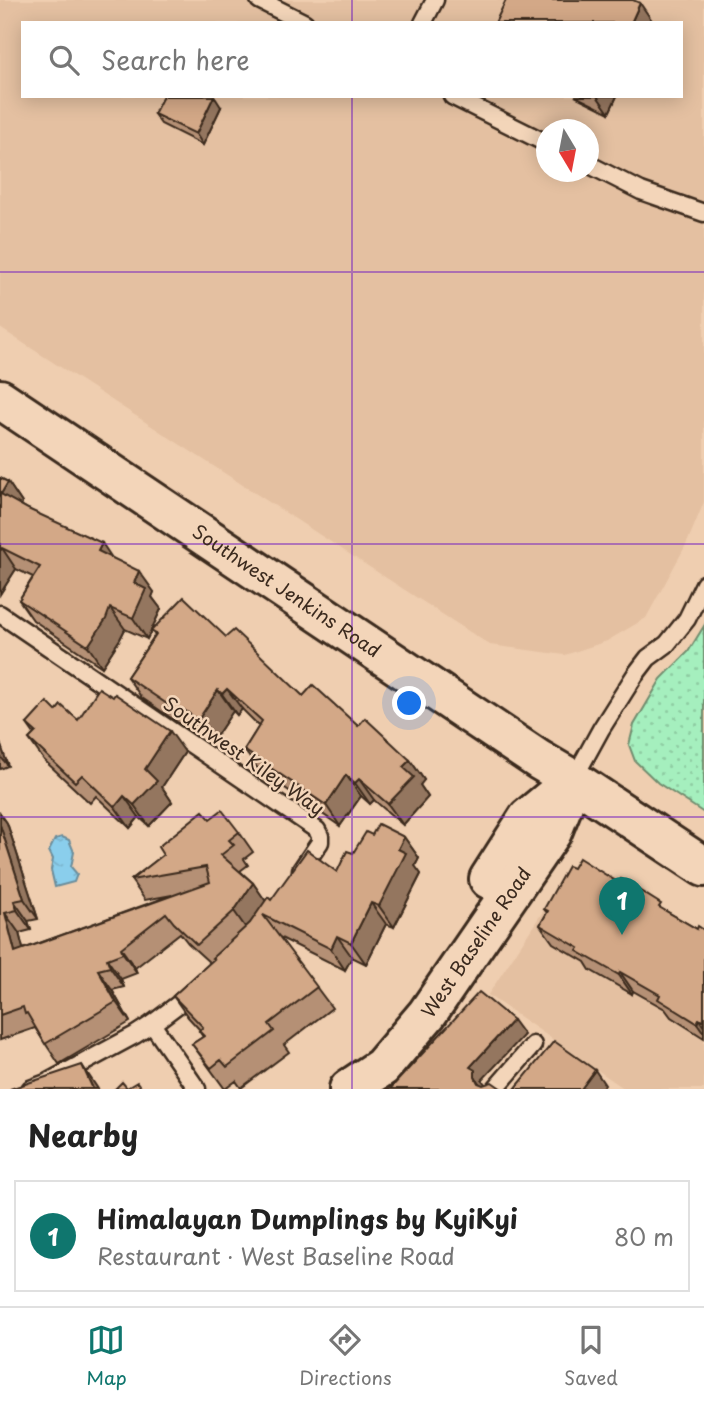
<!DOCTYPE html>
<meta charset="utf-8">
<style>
:root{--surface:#fff;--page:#f6f6f6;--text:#222;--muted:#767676;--line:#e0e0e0;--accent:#0f766e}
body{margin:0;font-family:"Playpen Sans",sans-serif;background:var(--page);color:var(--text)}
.compass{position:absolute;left:536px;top:119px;width:63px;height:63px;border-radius:50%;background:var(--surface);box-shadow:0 4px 18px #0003;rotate:170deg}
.you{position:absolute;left:410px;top:704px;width:24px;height:24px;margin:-18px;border:5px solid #fff;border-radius:50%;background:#1a73e8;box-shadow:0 0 0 10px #1a73e833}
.badge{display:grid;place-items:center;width:46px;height:46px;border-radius:50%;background:var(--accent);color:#fff;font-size:23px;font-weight:700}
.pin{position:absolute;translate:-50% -58px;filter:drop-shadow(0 2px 4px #0008)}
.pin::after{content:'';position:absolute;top:37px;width:24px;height:21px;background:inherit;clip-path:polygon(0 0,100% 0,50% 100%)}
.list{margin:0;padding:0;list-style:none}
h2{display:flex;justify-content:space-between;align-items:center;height:91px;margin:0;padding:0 28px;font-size:30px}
h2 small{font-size:23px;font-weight:400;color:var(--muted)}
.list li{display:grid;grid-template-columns:46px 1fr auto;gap:21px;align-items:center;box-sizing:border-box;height:112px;margin:0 14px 14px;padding:0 14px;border:2px solid var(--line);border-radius:0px}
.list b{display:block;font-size:26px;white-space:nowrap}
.list p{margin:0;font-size:23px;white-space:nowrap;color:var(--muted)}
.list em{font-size:23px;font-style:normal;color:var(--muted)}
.icon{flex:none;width:38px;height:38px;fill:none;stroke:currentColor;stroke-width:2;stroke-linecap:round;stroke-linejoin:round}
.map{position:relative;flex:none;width:704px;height:1089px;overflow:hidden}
.search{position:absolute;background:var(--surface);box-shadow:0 4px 18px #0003;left:21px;right:21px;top:21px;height:77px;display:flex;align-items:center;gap:18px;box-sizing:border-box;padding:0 24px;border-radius:0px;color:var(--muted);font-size:26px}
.sheet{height:217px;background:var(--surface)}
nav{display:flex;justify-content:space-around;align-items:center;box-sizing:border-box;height:98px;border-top:2px solid var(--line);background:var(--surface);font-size:19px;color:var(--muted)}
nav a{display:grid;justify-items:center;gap:4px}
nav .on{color:var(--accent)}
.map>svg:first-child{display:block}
.built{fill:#e4c0a1;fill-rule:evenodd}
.grass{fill:url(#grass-dots);stroke:#708c6e;stroke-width:2}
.water{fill:url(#water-ripples);stroke:#6a8c9a;stroke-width:2}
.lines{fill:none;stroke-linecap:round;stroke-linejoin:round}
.lane-casing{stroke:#3b2a1e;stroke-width:21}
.secondary-casing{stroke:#3b2a1e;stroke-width:44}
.lane{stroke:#f3d5b9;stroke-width:16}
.secondary{stroke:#f3d5b9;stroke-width:38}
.wall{fill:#b59074;stroke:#3b2a1e;stroke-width:2}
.shaded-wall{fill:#94765e;stroke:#3b2a1e;stroke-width:2}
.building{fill:#d3a887;stroke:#3b2a1e;stroke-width:2}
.grid{fill:none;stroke:#7b2cbf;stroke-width:2;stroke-opacity:0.55}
.labels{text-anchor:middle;stroke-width:5;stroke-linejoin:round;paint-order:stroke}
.street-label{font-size:19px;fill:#3b2a1e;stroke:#f3d5b9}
</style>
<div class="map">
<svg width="704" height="1089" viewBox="0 0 704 1089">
<defs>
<pattern id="grass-dots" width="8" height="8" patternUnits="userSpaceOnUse" patternTransform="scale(1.75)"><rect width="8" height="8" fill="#a5efbe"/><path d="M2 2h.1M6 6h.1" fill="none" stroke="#8fcda3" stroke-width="1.8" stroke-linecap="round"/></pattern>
<pattern id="water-ripples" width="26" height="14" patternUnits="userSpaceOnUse" patternTransform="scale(1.75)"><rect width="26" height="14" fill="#8aceec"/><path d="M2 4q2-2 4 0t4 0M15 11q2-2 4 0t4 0" fill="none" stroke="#78b1ca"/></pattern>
</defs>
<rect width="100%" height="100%" fill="#efceb0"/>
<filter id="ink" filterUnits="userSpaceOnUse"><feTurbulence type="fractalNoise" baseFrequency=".0143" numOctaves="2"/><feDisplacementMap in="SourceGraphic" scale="14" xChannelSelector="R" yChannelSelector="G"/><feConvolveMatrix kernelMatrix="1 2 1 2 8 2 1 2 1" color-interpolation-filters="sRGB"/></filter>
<g filter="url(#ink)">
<!-- built -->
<g class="built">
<path d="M0 0H704V502L687 543 646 618 607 641 565 655 490 645 0 328ZM23 23H681V96H23ZM546 130H588V172H546Z"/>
<path d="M605 876 615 878 623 883 704 935V1089H625L488 995 551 899Z"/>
</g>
<!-- grass -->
<path class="grass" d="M704 626V813L658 783 635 761 629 745 634 725 661 679 688 652Z"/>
<!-- water -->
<path class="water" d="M62 837 69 840 74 852 71 867 77 874 74 882 55 887 51 870 53 859 49 851 55 839Z"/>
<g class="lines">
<defs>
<g id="lane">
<path d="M259 0 305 23"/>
<path d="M423 23 435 0"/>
<path d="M452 96 546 143"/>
<path d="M588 164 641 191 704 213"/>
<path d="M0 614 317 830 320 836V842L301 870"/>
<path d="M573 780 601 729 635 675 648 658 667 644 687 619 704 584"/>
<path d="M152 1024 197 1089"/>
<path d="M30 1089 46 1083 135 1035 152 1024 196 991"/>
<path d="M495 1089 533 1045"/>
</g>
<g id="secondary">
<path id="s1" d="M0 399 539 760 573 780 704 867"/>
<path d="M489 879 528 818 569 784"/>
<path id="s2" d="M349 1089 382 1067 427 1014 552 832 573 780"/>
</g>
</defs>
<!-- lane casing -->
<use href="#lane" class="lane-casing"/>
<!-- secondary casing -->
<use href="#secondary" class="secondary-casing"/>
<!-- lane -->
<use href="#lane" class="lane"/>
<!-- secondary -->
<use href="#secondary" class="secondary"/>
</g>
<!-- wall -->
<g class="wall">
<path d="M575 96H617L609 113Z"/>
<path d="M221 107 203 145 161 124 154 114Z"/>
<path d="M0 478 8 482 22 503 21 505 112 558 154 592 152 597 161 609 147 639 125 629 120 639 102 667 33 620 19 600 33 577 16 569 0 594Z"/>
<path d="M151 631 226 637 303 696 358 726 410 760 424 780 420 785 428 797 403 825 374 800 370 804 361 796 340 826 259 770 244 750 259 726 242 709 237 715 233 711 213 741 199 731 196 735 142 698 127 677 155 635Z"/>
<path d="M56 711 78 720 185 752 162 787 172 802 149 826 139 817 130 828 96 796 90 803 44 760 29 739 34 734 27 724Z"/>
<path d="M0 743 8 766 0 769Z"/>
<path d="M0 813 7 823 38 919 28 921 31 930 19 933 23 949 172 895 145 900 131 880 210 819 239 832 253 852 244 859 248 865 240 871 253 883 265 901 271 900 337 872 353 853 372 835 404 837 419 858 415 866 421 874 394 927 386 924 366 964 352 957 345 970 279 937 332 1008 284 1045 289 1052 241 1088 236 1081 225 1089 192 1044 203 1037 199 1031 200 1030 188 1017 173 996 210 963 188 943 180 933 135 968 137 973 121 979 124 987 112 990 130 1022 59 1064 35 1028 0 1040Z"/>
<path d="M544 909 666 911 697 929 704 930V1038L671 1017 665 1009 633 991 632 994 590 970 585 962 553 943 540 925 547 913Z"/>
</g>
<!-- shaded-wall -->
<g class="shaded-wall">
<path d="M640 3 653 22V23H631Z"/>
<path d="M214 96 221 107 203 145 196 134Z"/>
<path d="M597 96H617L609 113Z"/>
<path d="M8 482 22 503 16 515 1 494Z"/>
<path d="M102 543 116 564 98 551Z"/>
<path d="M2 548 16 569 0 594V551Z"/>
<path d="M139 571 154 592 152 597 161 609 147 639 133 618 134 583Z"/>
<path d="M110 608 125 629 120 639 102 667 88 646Z"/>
<path d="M227 689 242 709 237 715 222 694Z"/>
<path d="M218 690 233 711 213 741 198 720Z"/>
<path d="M184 710 199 731 196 735 182 714Z"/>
<path d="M170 731 185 752 162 787 172 802 149 826 134 805 145 769Z"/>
<path d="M0 743 8 766 0 756Z"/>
<path d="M410 760 424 780 420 785 428 797 403 825 388 804 403 767Z"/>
<path d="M346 775 361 796 340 826 326 805Z"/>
<path d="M359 779 374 800 370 804 355 783Z"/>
<path d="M124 796 139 817 130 828 115 807Z"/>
<path d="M0 813 7 823 38 919 24 899 0 825Z"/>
<path d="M404 837 419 858 415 866 421 874 394 927 379 906 398 849Z"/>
<path d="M253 883 267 903 248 931 234 911Z"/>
<path d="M14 901 28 921 31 930 17 910Z"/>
<path d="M371 903 386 924 366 964 351 943Z"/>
<path d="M5 913 19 933 29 972 15 952Z"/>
<path d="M337 936 352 957 345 970 331 949Z"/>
<path d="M121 948 135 968 137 973 123 953Z"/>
<path d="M107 959 121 979 124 987 110 967Z"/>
<path d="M98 970 112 990 130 1022 116 1002Z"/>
<path d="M620 972 633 991 632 994 619 975Z"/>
<path d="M699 1019 704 1027V1033L697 1023Z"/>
<path d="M513 1020 524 1035 482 1080 486 1085 483 1089 475 1077 470 1067Z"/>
<path d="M82 1065 98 1089H93Z"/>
<path d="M595 1070 605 1085 602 1089H581Z"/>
</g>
<!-- building -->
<g class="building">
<path d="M506 0H633L640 3 631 23H495Z"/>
<path d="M163 96H214L196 134 154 114Z"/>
<path d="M0 478 8 482 1 494 28 509 102 543 98 551 139 571 134 583 146 589 133 618 110 608 106 619 88 646 19 600 40 567 2 548 0 551Z"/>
<path d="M184 597 226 637 234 630 303 696 313 685 358 726 365 718 410 760 403 767 414 777 388 804 359 779 355 783 346 775 326 805 244 750 262 721 227 689 222 694 218 690 198 720 184 710 182 714 127 677 156 634 151 631Z"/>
<path d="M99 688 113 697 115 694 170 731 145 769 157 781 134 805 124 796 115 807 82 775 75 782 29 739 36 732 27 724 47 702 56 711 61 705 78 720Z"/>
<path d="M222 810 239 832 229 840 234 845 221 855 253 883 234 911 197 945 174 923 166 913 121 948 123 953 107 959 110 967 98 970 116 1002 45 1044 27 1013 25 1014 23 1007 0 1015V825L24 899 14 901 17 910 5 913 15 952 210 882 206 867 131 880 163 855 158 847 203 811 210 819Z"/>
<path d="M378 824 404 837 398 849 406 853 379 906 371 903 351 943 337 936 331 949 263 915 317 987 269 1024 274 1031 227 1067 221 1060 211 1068 192 1044 204 1036 199 1031 203 1027 173 996 214 959 212 958 250 923 268 897 271 900 307 850 337 872 347 851 353 853 366 832 372 835Z"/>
<path d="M579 858 619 883 621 879 661 904 659 907 697 929 698 926 704 930V1022L699 1019 697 1023 658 999 660 995 620 972 619 975 577 951 579 948 540 925 548 911 544 909 568 866 573 868Z"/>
<path d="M479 992 513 1020 470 1067 475 1070V1077L478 1083 483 1085 492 1082 502 1089H390Z"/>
<path d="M554 1041 595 1070 581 1089H515Z"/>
<path d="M82 1065 93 1089H10Z"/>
<path d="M122 1082 127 1088 137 1082 142 1089H115Z"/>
</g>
</g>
<!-- grid -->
<path class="grid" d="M352 0V23M352 96V1089M0 272H704M0 544H704M0 817H704"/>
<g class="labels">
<!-- street labels -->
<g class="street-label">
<text dy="7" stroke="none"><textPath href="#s1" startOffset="345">Southwest Jenkins Road</textPath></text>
<text transform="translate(244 756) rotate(35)" y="7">Southwest Kiley Way</text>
<text dy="7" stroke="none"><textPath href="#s2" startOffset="196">West Baseline Road</textPath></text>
</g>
</g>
</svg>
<svg class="compass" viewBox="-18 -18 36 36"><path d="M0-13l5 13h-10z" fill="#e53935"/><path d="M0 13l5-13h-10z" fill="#767676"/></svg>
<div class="you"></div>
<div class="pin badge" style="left:622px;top:935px">1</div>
<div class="search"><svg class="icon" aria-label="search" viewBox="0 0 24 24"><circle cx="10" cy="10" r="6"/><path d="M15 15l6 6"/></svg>Search here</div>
</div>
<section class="sheet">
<h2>Nearby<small></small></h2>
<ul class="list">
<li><span class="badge">1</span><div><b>Himalayan Dumplings by KyiKyi</b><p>Restaurant · West Baseline Road</p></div><em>80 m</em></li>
</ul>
</section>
<nav>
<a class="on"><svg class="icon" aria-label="map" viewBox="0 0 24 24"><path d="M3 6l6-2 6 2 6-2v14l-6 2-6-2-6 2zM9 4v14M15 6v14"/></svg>Map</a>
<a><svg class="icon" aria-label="directions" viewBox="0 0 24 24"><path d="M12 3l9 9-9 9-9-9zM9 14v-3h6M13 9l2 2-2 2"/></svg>Directions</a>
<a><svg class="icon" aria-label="saved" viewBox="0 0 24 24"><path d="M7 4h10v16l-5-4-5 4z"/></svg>Saved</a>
</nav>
